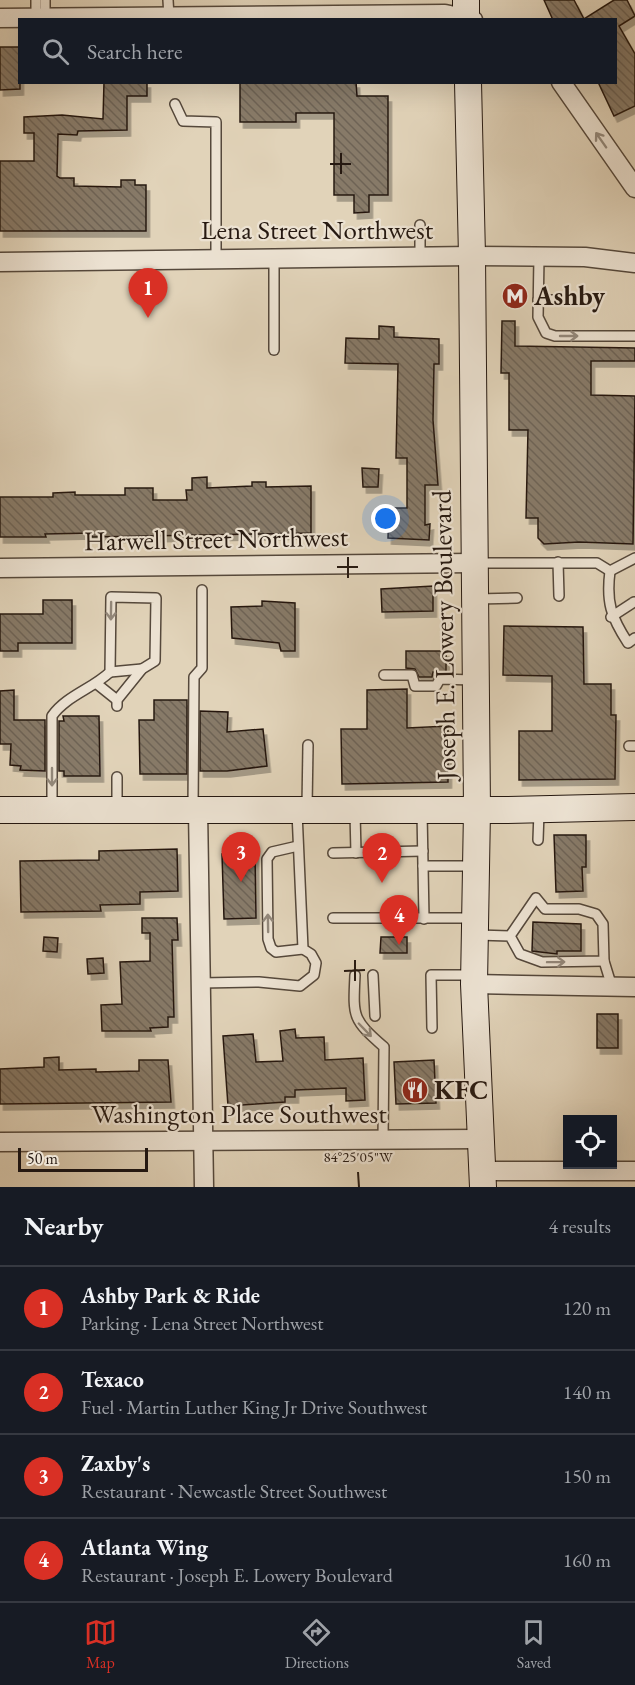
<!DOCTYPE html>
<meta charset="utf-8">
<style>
:root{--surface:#171b24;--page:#242831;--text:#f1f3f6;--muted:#9ea1a6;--line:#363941;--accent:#d93025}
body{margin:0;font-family:"EB Garamond",serif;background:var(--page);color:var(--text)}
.controls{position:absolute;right:18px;bottom:18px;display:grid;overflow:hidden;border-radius:0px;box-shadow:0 6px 24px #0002}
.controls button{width:54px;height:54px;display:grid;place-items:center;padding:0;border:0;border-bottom:2px solid var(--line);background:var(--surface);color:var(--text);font:30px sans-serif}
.scale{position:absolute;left:18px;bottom:15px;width:130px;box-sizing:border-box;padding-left:6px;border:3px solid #261911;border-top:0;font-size:16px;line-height:21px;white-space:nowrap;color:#261911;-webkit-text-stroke:4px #ece2d2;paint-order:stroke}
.you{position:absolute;left:386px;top:519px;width:21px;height:21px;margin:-15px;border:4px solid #fff;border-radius:50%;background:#1a73e8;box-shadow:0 0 0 9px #1a73e833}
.badge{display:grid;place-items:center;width:39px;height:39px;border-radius:50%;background:var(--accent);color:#fff;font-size:20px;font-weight:700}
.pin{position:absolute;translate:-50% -50px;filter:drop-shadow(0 2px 3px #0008)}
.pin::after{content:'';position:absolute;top:32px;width:21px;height:18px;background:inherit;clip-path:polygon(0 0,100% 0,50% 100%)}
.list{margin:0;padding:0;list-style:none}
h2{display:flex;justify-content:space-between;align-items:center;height:78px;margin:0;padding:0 24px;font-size:26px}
h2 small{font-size:20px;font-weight:400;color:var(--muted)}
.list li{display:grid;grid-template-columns:39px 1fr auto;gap:18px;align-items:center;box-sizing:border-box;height:84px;padding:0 24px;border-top:2px solid var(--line)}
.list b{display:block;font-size:22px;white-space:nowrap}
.list p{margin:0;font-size:20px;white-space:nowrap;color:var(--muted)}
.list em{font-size:20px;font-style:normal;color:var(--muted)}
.icon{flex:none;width:33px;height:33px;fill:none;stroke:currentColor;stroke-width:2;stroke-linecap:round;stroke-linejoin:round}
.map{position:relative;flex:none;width:635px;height:1187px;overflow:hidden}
.search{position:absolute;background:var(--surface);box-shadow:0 6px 24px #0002;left:18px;right:18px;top:18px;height:66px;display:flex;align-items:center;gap:15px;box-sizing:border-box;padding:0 21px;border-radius:0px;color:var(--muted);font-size:22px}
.sheet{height:414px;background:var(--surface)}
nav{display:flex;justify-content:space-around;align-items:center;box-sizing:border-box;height:84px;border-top:2px solid var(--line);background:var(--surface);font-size:16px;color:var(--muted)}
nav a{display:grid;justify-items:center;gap:3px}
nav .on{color:var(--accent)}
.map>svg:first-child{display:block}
.building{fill:url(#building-back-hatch);stroke:#261911;stroke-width:1.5;filter:url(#shadow)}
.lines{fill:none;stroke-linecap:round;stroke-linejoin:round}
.lane-casing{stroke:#55483b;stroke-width:12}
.street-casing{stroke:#55483b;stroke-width:21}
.secondary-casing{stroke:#261911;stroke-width:28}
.lane{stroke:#ece2d2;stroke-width:9}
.street{stroke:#ece2d2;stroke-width:18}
.secondary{stroke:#ece2d2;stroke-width:26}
.oneway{stroke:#93887b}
.ticks{fill:none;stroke:#261911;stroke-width:2}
.labels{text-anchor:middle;stroke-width:4.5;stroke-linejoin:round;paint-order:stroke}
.street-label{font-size:27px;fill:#261911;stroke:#ece2d2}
.poi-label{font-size:27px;font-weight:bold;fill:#261911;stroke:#ece2d2;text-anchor:start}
.ticks-label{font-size:15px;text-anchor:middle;fill:#261911;stroke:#ece2d2;stroke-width:4.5;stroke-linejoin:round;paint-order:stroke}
</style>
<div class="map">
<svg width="635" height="1187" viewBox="0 0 635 1187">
<defs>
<pattern id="building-back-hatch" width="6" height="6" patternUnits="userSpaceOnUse" patternTransform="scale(1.5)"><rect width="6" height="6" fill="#877a68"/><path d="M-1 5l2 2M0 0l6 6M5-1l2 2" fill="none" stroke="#6e6354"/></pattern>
<filter id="shadow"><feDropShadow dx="3.5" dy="6" stdDeviation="0" flood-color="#0004"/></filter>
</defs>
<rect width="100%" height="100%" fill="#e1d3b9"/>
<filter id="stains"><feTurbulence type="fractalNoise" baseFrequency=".00333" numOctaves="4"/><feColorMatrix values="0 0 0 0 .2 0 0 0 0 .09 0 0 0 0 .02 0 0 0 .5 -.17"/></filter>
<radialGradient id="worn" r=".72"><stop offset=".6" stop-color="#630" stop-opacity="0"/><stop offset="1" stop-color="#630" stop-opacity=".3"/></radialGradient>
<!-- building -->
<g class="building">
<path d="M544 0H574L584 19 614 0H627L635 16 619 26 635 54V106L614 116 598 82H615V20H553Z"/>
<path d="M0 47H20V89L0 90Z"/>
<path d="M104 82H147V96H127V130L78 131 77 135 58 134 57 176 60 178H74V186L121 187V180H135V185H146V231H0V161H34V133H24V117L62 115 103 119Z"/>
<path d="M240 82H356L357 96H388V195H369V212L354 213V195H334V113H296V122H240Z"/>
<path d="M502 321H515V346L635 348V361H591V395L635 396 633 544 579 542 544 544 538 538V518H526L528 430H509V373H501Z"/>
<path d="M379 326 394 327V337L439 339V364H434L433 420 438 485H425V525L430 524 429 540 388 538 389 508H407V458H396L398 364 345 363 346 338 379 339Z"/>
<path d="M362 468 379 469 378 487H363Z"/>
<path d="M207 477V488L252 486V482H266V487L311 486V533L92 537V533L45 534 46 537H0V497H53V493L75 492V495H125V488H153V500H187L186 490H192V478Z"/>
<path d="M433 586V611L382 612 381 589Z"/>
<path d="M43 600H72V643H18V651H0V614H43Z"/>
<path d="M262 601 295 603V651H281L279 643 232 638 231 607 262 606Z"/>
<path d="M504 626 583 627 584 684H611V715H616L615 779 519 780V731H552V676L503 675Z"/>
<path d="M406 651H446V672H433L432 677H419L415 669 406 668Z"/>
<path d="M407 689V728L448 726V782L342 784 341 729H367V690Z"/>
<path d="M14 690V720H45V771L20 770 21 766 10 765 11 744H0V691Z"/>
<path d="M154 700H187V774H140L139 720H154Z"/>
<path d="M200 711 228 712 227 732 263 729 267 766 227 771H200Z"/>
<path d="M63 716H99L100 776H64V771H59V721H64Z"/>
<path d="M554 835H586V867H582L583 891 556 892Z"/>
<path d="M177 849 178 891 140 892V904L100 905 101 911 21 912 20 861 99 860V851Z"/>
<path d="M255 853 256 918 224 919 222 854Z"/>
<path d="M142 918H177L178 940H172L174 1017H168V1027L150 1028 151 1031H102L101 1005 122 1004 120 962 150 961V933H142Z"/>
<path d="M533 922 581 924V951H557V954L532 951Z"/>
<path d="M44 937 58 938 57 952 43 951Z"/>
<path d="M381 937H407V953H380Z"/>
<path d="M103 958 104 973 88 974 87 959Z"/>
<rect x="597" y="1014" width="21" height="34"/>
<path d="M295 1029 296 1038 324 1037 325 1060 363 1058 365 1100 346 1101V1088L295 1090V1097H285V1102L228 1106 223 1036 253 1034 256 1062 283 1061 280 1031Z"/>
<path d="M59 1057V1070L96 1069V1072L139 1071V1060H168L171 1102 0 1104V1069L44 1067V1058Z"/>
<path d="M434 1060 436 1103 396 1104 394 1062Z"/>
</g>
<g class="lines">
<defs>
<g id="lane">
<path d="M36 0V18"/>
<path d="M45 0V18"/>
<path d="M168 0 169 17"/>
<path d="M175 104 183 121 216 122V258"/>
<path d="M420 225V256"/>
<path d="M539 257 538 317 546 333 555 336H635"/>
<path d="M538 300H579"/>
<path d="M274 350V257"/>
<path d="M558 562 559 596"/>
<path d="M476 563H597L610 571"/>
<path d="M610 571C606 602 611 617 628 643L635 638"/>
<path d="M610 571 635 558"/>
<path d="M476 599 517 598"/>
<path d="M611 617 634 602"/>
<path d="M110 672 142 669"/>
<path d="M384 675H412L415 686H436L440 679 473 680"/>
<path d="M97 684 117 700"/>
<path d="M629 746H635"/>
<path d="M117 777V809"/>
<path d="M52 807V716C66 696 92 689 110 672L111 597 156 598 155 661 142 669 117 700V706"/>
<path d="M307 807 308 745"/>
<path d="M193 809 194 677 202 668V590"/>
<path d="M422 812 424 919"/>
<path d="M355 813 356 853"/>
<path d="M538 840 539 812"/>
<path d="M298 846 272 852 267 859 268 939 271 948 276 952 303 949"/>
<path d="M333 853 423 851"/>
<path d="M423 866H474"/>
<path d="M333 918H474"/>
<path d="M477 935 510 936 536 898 545 909H579L596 914 603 924 604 961 542 962 520 954 510 936"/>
<path d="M604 961 612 987"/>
<path d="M355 975C353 1017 352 1019 384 1047L383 1139"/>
<path d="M373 975 375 1016"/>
<path d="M201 983 259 982 300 986 314 975 316 963 311 954 303 949 297 812"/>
<path d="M432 1028 431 975H472"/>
</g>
<g id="street">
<path d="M0 18 445 14 473 20"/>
<path d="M561 82 635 188"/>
<path d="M0 262 472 256 585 257 635 263"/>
<path d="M0 568 473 563"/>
<path d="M198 809 204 1187"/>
<path d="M474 984 635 987"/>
<path d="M0 1142 479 1139"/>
<path d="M482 1171H635"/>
</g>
<g id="secondary">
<path d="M466 0V20"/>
<path d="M468 82 472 256 477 810 474 984 483 1187"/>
<path d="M0 810H505L635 807"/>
</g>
</defs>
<!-- lane casing -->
<use href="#lane" class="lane-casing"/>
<!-- street casing -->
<use href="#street" class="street-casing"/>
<!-- secondary casing -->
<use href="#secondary" class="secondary-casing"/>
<!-- lane -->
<use href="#lane" class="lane"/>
<!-- street -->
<use href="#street" class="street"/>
<!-- secondary -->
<use href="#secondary" class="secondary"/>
</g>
<!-- one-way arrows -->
<defs><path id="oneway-shaft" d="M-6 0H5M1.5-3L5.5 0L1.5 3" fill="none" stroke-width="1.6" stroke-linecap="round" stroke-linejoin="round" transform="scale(1.5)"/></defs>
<g class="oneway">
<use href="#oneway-shaft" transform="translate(601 140) rotate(-125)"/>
<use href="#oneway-shaft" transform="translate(569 336)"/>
<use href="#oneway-shaft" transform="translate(111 611) rotate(91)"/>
<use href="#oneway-shaft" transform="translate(52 777) rotate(90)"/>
<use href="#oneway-shaft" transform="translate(268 923) rotate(-91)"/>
<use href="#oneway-shaft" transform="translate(556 962) rotate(-1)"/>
<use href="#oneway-shaft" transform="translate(365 1030) rotate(46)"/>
</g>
<!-- ticks -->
<path class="ticks" d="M341 153V174M330 164H351M348 557V578M337 567H358M355 960V981M344 971 365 970M358 1172 359 1187"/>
<!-- icons -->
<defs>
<symbol id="metro-disc" viewBox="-11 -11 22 22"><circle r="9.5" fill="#8f2418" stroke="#ece2d2"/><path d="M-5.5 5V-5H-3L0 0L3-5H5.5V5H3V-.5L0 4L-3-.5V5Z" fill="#fff"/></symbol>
<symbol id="restaurant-disc" viewBox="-11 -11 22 22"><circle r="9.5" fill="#8f2418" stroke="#ece2d2"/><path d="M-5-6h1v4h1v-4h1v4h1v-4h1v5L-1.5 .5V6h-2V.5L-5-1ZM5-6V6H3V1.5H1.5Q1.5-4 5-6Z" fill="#fff"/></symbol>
</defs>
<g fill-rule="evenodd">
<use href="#metro-disc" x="500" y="281" width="30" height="30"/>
<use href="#restaurant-disc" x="400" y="1075" width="30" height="30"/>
</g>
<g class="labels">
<!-- street labels -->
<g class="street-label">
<text x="317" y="239">Lena Street Northwest</text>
<text transform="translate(216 539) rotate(-1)" y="9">Harwell Street Northwest</text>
<text transform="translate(444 635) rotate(-91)" y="9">Joseph E. Lowery Boulevard</text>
<text x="239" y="1123">Washington Place Southwest</text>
</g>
<!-- poi labels -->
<g class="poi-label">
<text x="534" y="305">Ashby</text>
<text x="434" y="1099">KFC</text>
</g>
</g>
<g class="ticks-label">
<text x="358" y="1162">84°25'05"W</text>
</g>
<rect width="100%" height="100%" filter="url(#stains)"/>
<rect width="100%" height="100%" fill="url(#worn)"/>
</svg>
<div class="controls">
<button><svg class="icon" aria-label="locate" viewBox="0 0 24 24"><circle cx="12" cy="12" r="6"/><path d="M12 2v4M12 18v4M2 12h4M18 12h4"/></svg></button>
</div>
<div class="scale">50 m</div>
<div class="you"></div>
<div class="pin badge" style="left:148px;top:318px">1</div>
<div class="pin badge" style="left:382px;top:883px">2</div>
<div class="pin badge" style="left:241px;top:882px">3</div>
<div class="pin badge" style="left:399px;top:945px">4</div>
<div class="search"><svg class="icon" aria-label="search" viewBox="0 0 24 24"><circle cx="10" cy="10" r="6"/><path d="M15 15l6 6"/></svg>Search here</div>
</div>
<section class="sheet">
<h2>Nearby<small>4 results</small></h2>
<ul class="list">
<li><span class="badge">1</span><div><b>Ashby Park &amp; Ride</b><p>Parking · Lena Street Northwest</p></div><em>120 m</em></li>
<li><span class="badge">2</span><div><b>Texaco</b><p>Fuel · Martin Luther King Jr Drive Southwest</p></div><em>140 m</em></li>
<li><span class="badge">3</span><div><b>Zaxby's</b><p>Restaurant · Newcastle Street Southwest</p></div><em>150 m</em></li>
<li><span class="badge">4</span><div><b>Atlanta Wing</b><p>Restaurant · Joseph E. Lowery Boulevard</p></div><em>160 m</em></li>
</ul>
</section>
<nav>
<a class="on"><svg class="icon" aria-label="map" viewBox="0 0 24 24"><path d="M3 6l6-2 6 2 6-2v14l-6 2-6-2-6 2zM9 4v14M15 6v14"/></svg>Map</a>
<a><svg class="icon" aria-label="directions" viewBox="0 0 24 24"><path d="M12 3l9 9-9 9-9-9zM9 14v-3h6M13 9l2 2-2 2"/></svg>Directions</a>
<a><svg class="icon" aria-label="saved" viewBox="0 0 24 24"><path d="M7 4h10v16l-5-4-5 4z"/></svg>Saved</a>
</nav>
